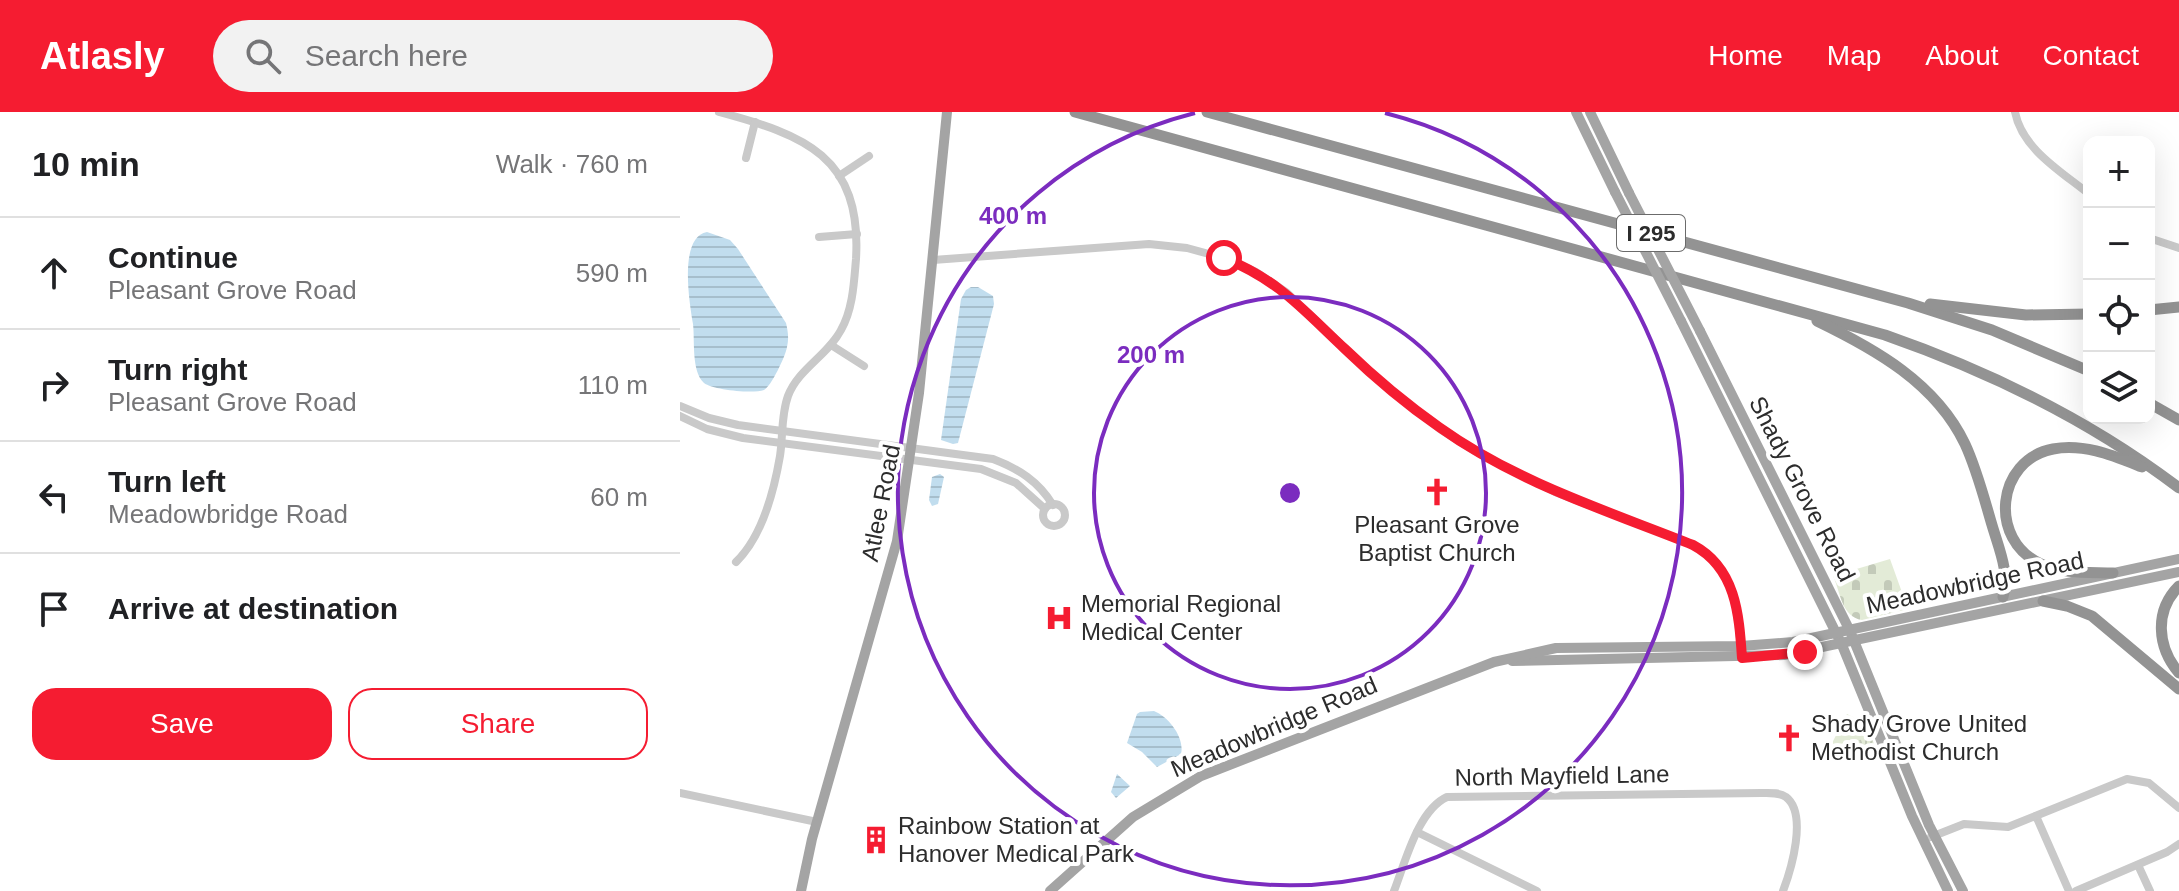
<!DOCTYPE html>
<meta charset="utf-8">
<style>
:root{--surface:#fff;--page:#f2f2f2;--text:#202124;--muted:#757577;--line:#e0e0e0;--accent:#f51c31}
body{margin:0;font-family:Helvetica,sans-serif;background:var(--page);color:var(--text)}
.controls{position:absolute;right:24px;top:24px;display:grid;overflow:hidden;border-radius:16px;box-shadow:0 8px 32px #0002}
.controls button{width:72px;height:72px;display:grid;place-items:center;padding:0;border:0;border-bottom:2px solid var(--line);background:var(--surface);color:var(--text);font:40px sans-serif}
.stop{position:absolute;width:24px;height:24px;margin:-18px;border:6px solid #f51c31;border-radius:50%;background:#fff}
.stop.end{background:#f51c31;border-color:#fff;box-shadow:0 2px 8px #0008}
.list{margin:0;padding:0;list-style:none}
h2{display:flex;justify-content:space-between;align-items:center;height:104px;margin:0;padding:0 32px;font-size:34px}
h2 small{font-size:26px;font-weight:400;color:var(--muted)}
.list li{display:grid;grid-template-columns:52px 1fr auto;gap:24px;align-items:center;box-sizing:border-box;height:112px;padding:0 32px;border-top:2px solid var(--line)}
.list b{display:block;font-size:30px;white-space:nowrap}
.list p{margin:0;font-size:26px;white-space:nowrap;color:var(--muted)}
.list em{font-size:26px;font-style:normal;color:var(--muted)}
.actions{display:flex;gap:16px;padding:24px 32px}
.actions a{flex:1;padding:18px 0;border:2px solid var(--accent);border-radius:24px;text-align:center;font-size:28px;color:var(--accent)}
.actions .main{background:var(--accent);color:#fff}
.icon{flex:none;width:44px;height:44px;fill:none;stroke:currentColor;stroke-width:2;stroke-linecap:round;stroke-linejoin:round}
.map{position:relative;flex:none;width:1499px;height:779px;overflow:hidden}
header{display:flex;align-items:center;gap:48px;box-sizing:border-box;height:112px;padding:0 40px;background:var(--accent);color:#fff}
header strong{font-size:38px}
nav{display:flex;gap:44px;margin-inline-start:auto;font-size:28px}
.search{width:560px;height:72px;background:var(--page);display:flex;align-items:center;gap:20px;box-sizing:border-box;padding:0 28px;border-radius:44px;color:var(--muted);font-size:30px}
main{display:flex}
aside{flex:1;background:var(--surface)}
.map>svg:first-child{display:block}
.cemetery{fill:url(#cemetery-stones)}
.park{fill:url(#park-tufts)}
.water{fill:url(#water-rules)}
.lines{fill:none;stroke-linecap:round;stroke-linejoin:round}
.minor{stroke:#c9c9c9;stroke-width:8}
.major{stroke:#a4a4a4;stroke-width:10}
.highway{stroke:#939393;stroke-width:11}
.major-bridge{stroke:#a4a4a4;stroke-width:10}
.route{stroke:#f51c31;stroke-width:10}
.ring{fill:none;stroke:#7b2cbf;stroke-width:4}
.labels{text-anchor:middle;stroke-width:8;stroke-linejoin:round;paint-order:stroke}
.shield{fill:#fff;stroke:#6b6b6b;stroke-width:2}
.shield-label{font-size:22px;font-weight:bold;fill:#2c2c2c}
.street-label{font-size:24px;fill:#2c2c2c;stroke:#fff}
.poi-label{font-size:24px;fill:#2c2c2c;stroke:#fff;text-anchor:start}
.centre{fill:#7b2cbf;stroke:#fff;stroke-width:4}
.ring-label{font-size:24px;text-anchor:middle;font-weight:bold;fill:#7b2cbf;stroke:#fff;stroke-width:8;stroke-linejoin:round;paint-order:stroke}
</style>
<header>
<strong>Atlasly</strong>
<div class="search"><svg class="icon" aria-label="search" viewBox="0 0 24 24"><circle cx="10" cy="10" r="6"/><path d="M15 15l6 6"/></svg>Search here</div>
<nav><a>Home</a><a>Map</a><a>About</a><a>Contact</a></nav>
</header>
<main>
<aside>
<h2>10 min<small>Walk · 760 m</small></h2>
<ul class="list">
<li><svg class="icon" aria-label="ahead" viewBox="0 0 24 24"><path d="M12 20V5M6 11l6-6 6 6"/></svg><div><b>Continue</b><p>Pleasant Grove Road</p></div><em>590 m</em></li>
<li><svg class="icon" aria-label="right" viewBox="0 0 24 24"><path d="M7 20v-9h11M14 6l5 5-5 5"/></svg><div><b>Turn right</b><p>Pleasant Grove Road</p></div><em>110 m</em></li>
<li><svg class="icon" aria-label="left" viewBox="0 0 24 24"><path d="M17 20v-9H6M10 6l-5 5 5 5"/></svg><div><b>Turn left</b><p>Meadowbridge Road</p></div><em>60 m</em></li>
<li><svg class="icon" aria-label="arrive" viewBox="0 0 24 24"><path d="M6 21V4h12l-3 4 3 4H6"/></svg><div><b>Arrive at destination</b></div></li>
</ul>
<div class="actions"><a class="main">Save</a><a>Share</a></div>
</aside>
<div class="map">
<svg width="1499" height="779" viewBox="0 0 1499 779">
<defs>
<pattern id="cemetery-stones" width="16" height="16" patternUnits="userSpaceOnUse" patternTransform="scale(2)"><rect width="16" height="16" fill="#e3ebd7"/><path d="M2 7V4a2 2 0 0 1 4 0v3zM10 15v-3a2 2 0 0 1 4 0v3z" fill="#c3cab9"/></pattern>
<pattern id="park-tufts" width="24" height="20" patternUnits="userSpaceOnUse" patternTransform="scale(2)"><rect width="24" height="20" fill="#e3ebd7"/><path d="M3 7l-1-3M5 7V3M7 7l1-3M15 17l-1-3M17 17v-4M19 17l1-3" fill="none" stroke="#c3cab9"/></pattern>
<pattern id="water-rules" width="6" height="5" patternUnits="userSpaceOnUse" patternTransform="scale(2)"><rect width="6" height="5" fill="#c1ddee"/><path d="M0 2.5h6" fill="none" stroke="#a6becc"/></pattern>
</defs>
<rect width="100%" height="100%" fill="#fff"/>
<!-- cemetery -->
<path class="cemetery" d="M1210 447 1228 497 1182 508C1161 505 1160 478 1153 464Z"/>
<!-- park -->
<path class="park" d="M1167 602 1188 613 1198 645 1181 649 1150 635Z"/>
<!-- water -->
<g class="water">
<path d="M27 120 50 128 58 137 106 211C108 219 109 227 107 235 106 243 91 275 84 278 73 282 33 278 24 271 11 259 15 228 13 212 8 183 0 125 27 120Z"/>
<path d="M291 175H298L313 184 314 192 278 331 273 332 261 328 281 187 286 178Z"/>
<path d="M260 362 264 365 258 392 252 394 249 388 252 365Z"/>
<path d="M474 599C489 605 505 626 501 642L477 655 462 640 447 631 457 602 460 600Z"/>
<path d="M437 662 450 674 436 686 431 680Z"/>
</g>
<g class="lines">
<!-- minor -->
<g class="minor">
<path d="M39 0C124 23 182 44 176 147 174 170 173 197 161 218 148 243 118 257 108 284 101 303 103 325 100 344 94 379 82 425 56 450"/>
<path d="M1335 0C1342 37 1382 60 1409 82"/>
<path d="M66 46 75 10"/>
<path d="M159 64 189 44"/>
<path d="M139 125 177 122"/>
<path d="M1469 126 1499 136"/>
<path d="M253 148 469 132 507 136 544 146 576 160 606 180 693 263 760 317 795 339 875 380 1013 433C1054 454 1057 495 1061 537"/>
<path d="M151 233 184 254"/>
<path d="M0 294 29 306 58 313 313 347C339 357 358 369 373 393"/>
<path d="M0 304 27 317 63 326 301 357 336 371 365 397"/>
<circle cx="374" cy="403" r="11"/>
<path d="M0 681 137 710"/>
<path d="M1356 704 1389 779"/>
<path d="M737 720 857 779"/>
<path d="M1251 725 1284 712 1328 715 1447 667 1469 671 1499 696"/>
<path d="M1458 753 1470 779"/>
<path d="M714 779C725 751 738 698 767 685L1081 681C1089 681 1099 680 1106 685 1128 702 1111 758 1103 779"/>
<path d="M1396 779 1487 740 1499 732"/>
</g>
<!-- major -->
<g class="major">
<path d="M896 0 935 80"/>
<path d="M910 0 949 81"/>
<path d="M1001 209 1162 533 1232 704 1268 779"/>
<path d="M1020 219 1170 519 1249 713 1283 779"/>
<path d="M832 549 1104 543 1499 460"/>
<path d="M121 779 132 727 217 429 239 281 267 0"/>
<path d="M370 779 453 705 521 664 814 550 876 536 1061 534 1113 530 1499 447"/>
</g>
<!-- highway -->
<g class="highway">
<path d="M395 0 1205 223C1311 260 1410 308 1499 376"/>
<path d="M527 0 1228 191 1312 218 1409 259"/>
<path d="M1250 192 1346 203 1409 202"/>
<path d="M1469 198 1499 195"/>
<path d="M1137 209C1195 237 1256 271 1285 332 1297 358 1304 386 1312 413 1319 437 1330 461 1323 485"/>
<path d="M1469 291 1499 308"/>
<path d="M1433 461C1409 460 1383 462 1361 452 1308 428 1316 348 1373 337 1404 331 1434 344 1462 355"/>
<path d="M1499 474C1474 499 1477 535 1499 561"/>
<path d="M1363 489 1387 494 1412 504 1499 577"/>
</g>
<!-- major-bridge -->
<g class="major-bridge">
<path d="M935 80 1001 209"/>
<path d="M949 81 1020 219"/>
</g>
</g>
<g class="lines">
<!-- route -->
<path class="route" d="M544 146C599 168 623 198 665 237 694 265 726 292 759 315 836 370 925 398 1013 433 1056 456 1059 502 1062 546L1125 540"/>
</g>
<!-- distance rings -->
<g class="ring">
<circle cx="610" cy="381" r="196"/>
<path d="M705 1A392 392 0 1 1 515 1"/>
</g>
<!-- icons -->
<defs>
<symbol id="church-bare" viewBox="-9 -9 18 18"><path d="M-1.2-6h2.4v3.5h3.3v2.4h-3.3V6h-2.4V-.1h-3.3v-2.4h3.3Z" fill="#f51c31" stroke="#fff" stroke-width="2.5" paint-order="stroke"/></symbol>
<symbol id="hospital-bare" viewBox="-9 -9 18 18"><path d="M-5-5h3v3.5h4V-5h3V5h-3V1.5h-4V5h-3Z" fill="#f51c31" stroke="#fff" stroke-width="2.5" paint-order="stroke"/></symbol>
<symbol id="building-bare" viewBox="-9 -9 18 18"><path d="M-4-6H4V6H1V3H-1V6H-4ZM-2.5-4.3h1.7v1.8h-1.7ZM.8-4.3h1.7v1.8H.8ZM-2.5-1h1.7V.8h-1.7ZM.8-1h1.7V.8H.8Z" fill="#f51c31" stroke="#fff" stroke-width="2.5" paint-order="stroke"/></symbol>
</defs>
<g fill-rule="evenodd">
<use href="#church-bare" x="737" y="360" width="40" height="40"/>
<use href="#hospital-bare" x="359" y="486" width="40" height="40"/>
<use href="#church-bare" x="1089" y="606" width="40" height="40"/>
<use href="#building-bare" x="176" y="708" width="40" height="40"/>
</g>
<g class="labels">
<!-- shield labels -->
<rect class="shield" x="937" y="103" width="68" height="36" rx="6"/>
<g class="shield-label">
<text x="971" y="129">I 295</text>
</g>
<!-- street labels -->
<g class="street-label">
<text transform="translate(1122 377) rotate(63)" y="8">Shady Grove Road</text>
<text transform="translate(201 391) rotate(-79)" y="8">Atlee Road</text>
<text transform="translate(1295 471) rotate(-12)" y="8">Meadowbridge Road</text>
<text transform="translate(594 615) rotate(-23)" y="8">Meadowbridge Road</text>
<text transform="translate(882 664) rotate(-1)" y="8">North Mayfield Lane</text>
</g>
<!-- poi labels -->
<g class="poi-label">
<text x="757" y="421" text-anchor="middle">Pleasant Grove<tspan x="757" dy="28">Baptist Church</tspan></text>
<text x="401" y="500">Memorial Regional<tspan x="401" dy="28">Medical Center</tspan></text>
<text x="1131" y="620">Shady Grove United<tspan x="1131" dy="28">Methodist Church</tspan></text>
<text x="218" y="722">Rainbow Station at<tspan x="218" dy="28">Hanover Medical Park</tspan></text>
</g>
</g>
<circle cx="610" cy="381" r="12" class="centre"/>
<g class="ring-label">
<text x="333" y="112">400 m</text>
<text x="471" y="251">200 m</text>
</g>
</svg>
<div class="controls">
<button>+</button>
<button>−</button>
<button><svg class="icon" aria-label="locate" viewBox="0 0 24 24"><circle cx="12" cy="12" r="6"/><path d="M12 2v4M12 18v4M2 12h4M18 12h4"/></svg></button>
<button><svg class="icon" aria-label="layers" viewBox="0 0 24 24"><path d="M12 4l9 5-9 5-9-5zM3 14l9 5 9-5"/></svg></button>
</div>
<div class="stop" style="left:544px;top:146px"></div>
<div class="stop end" style="left:1125px;top:540px"></div>
</div>
</main>
